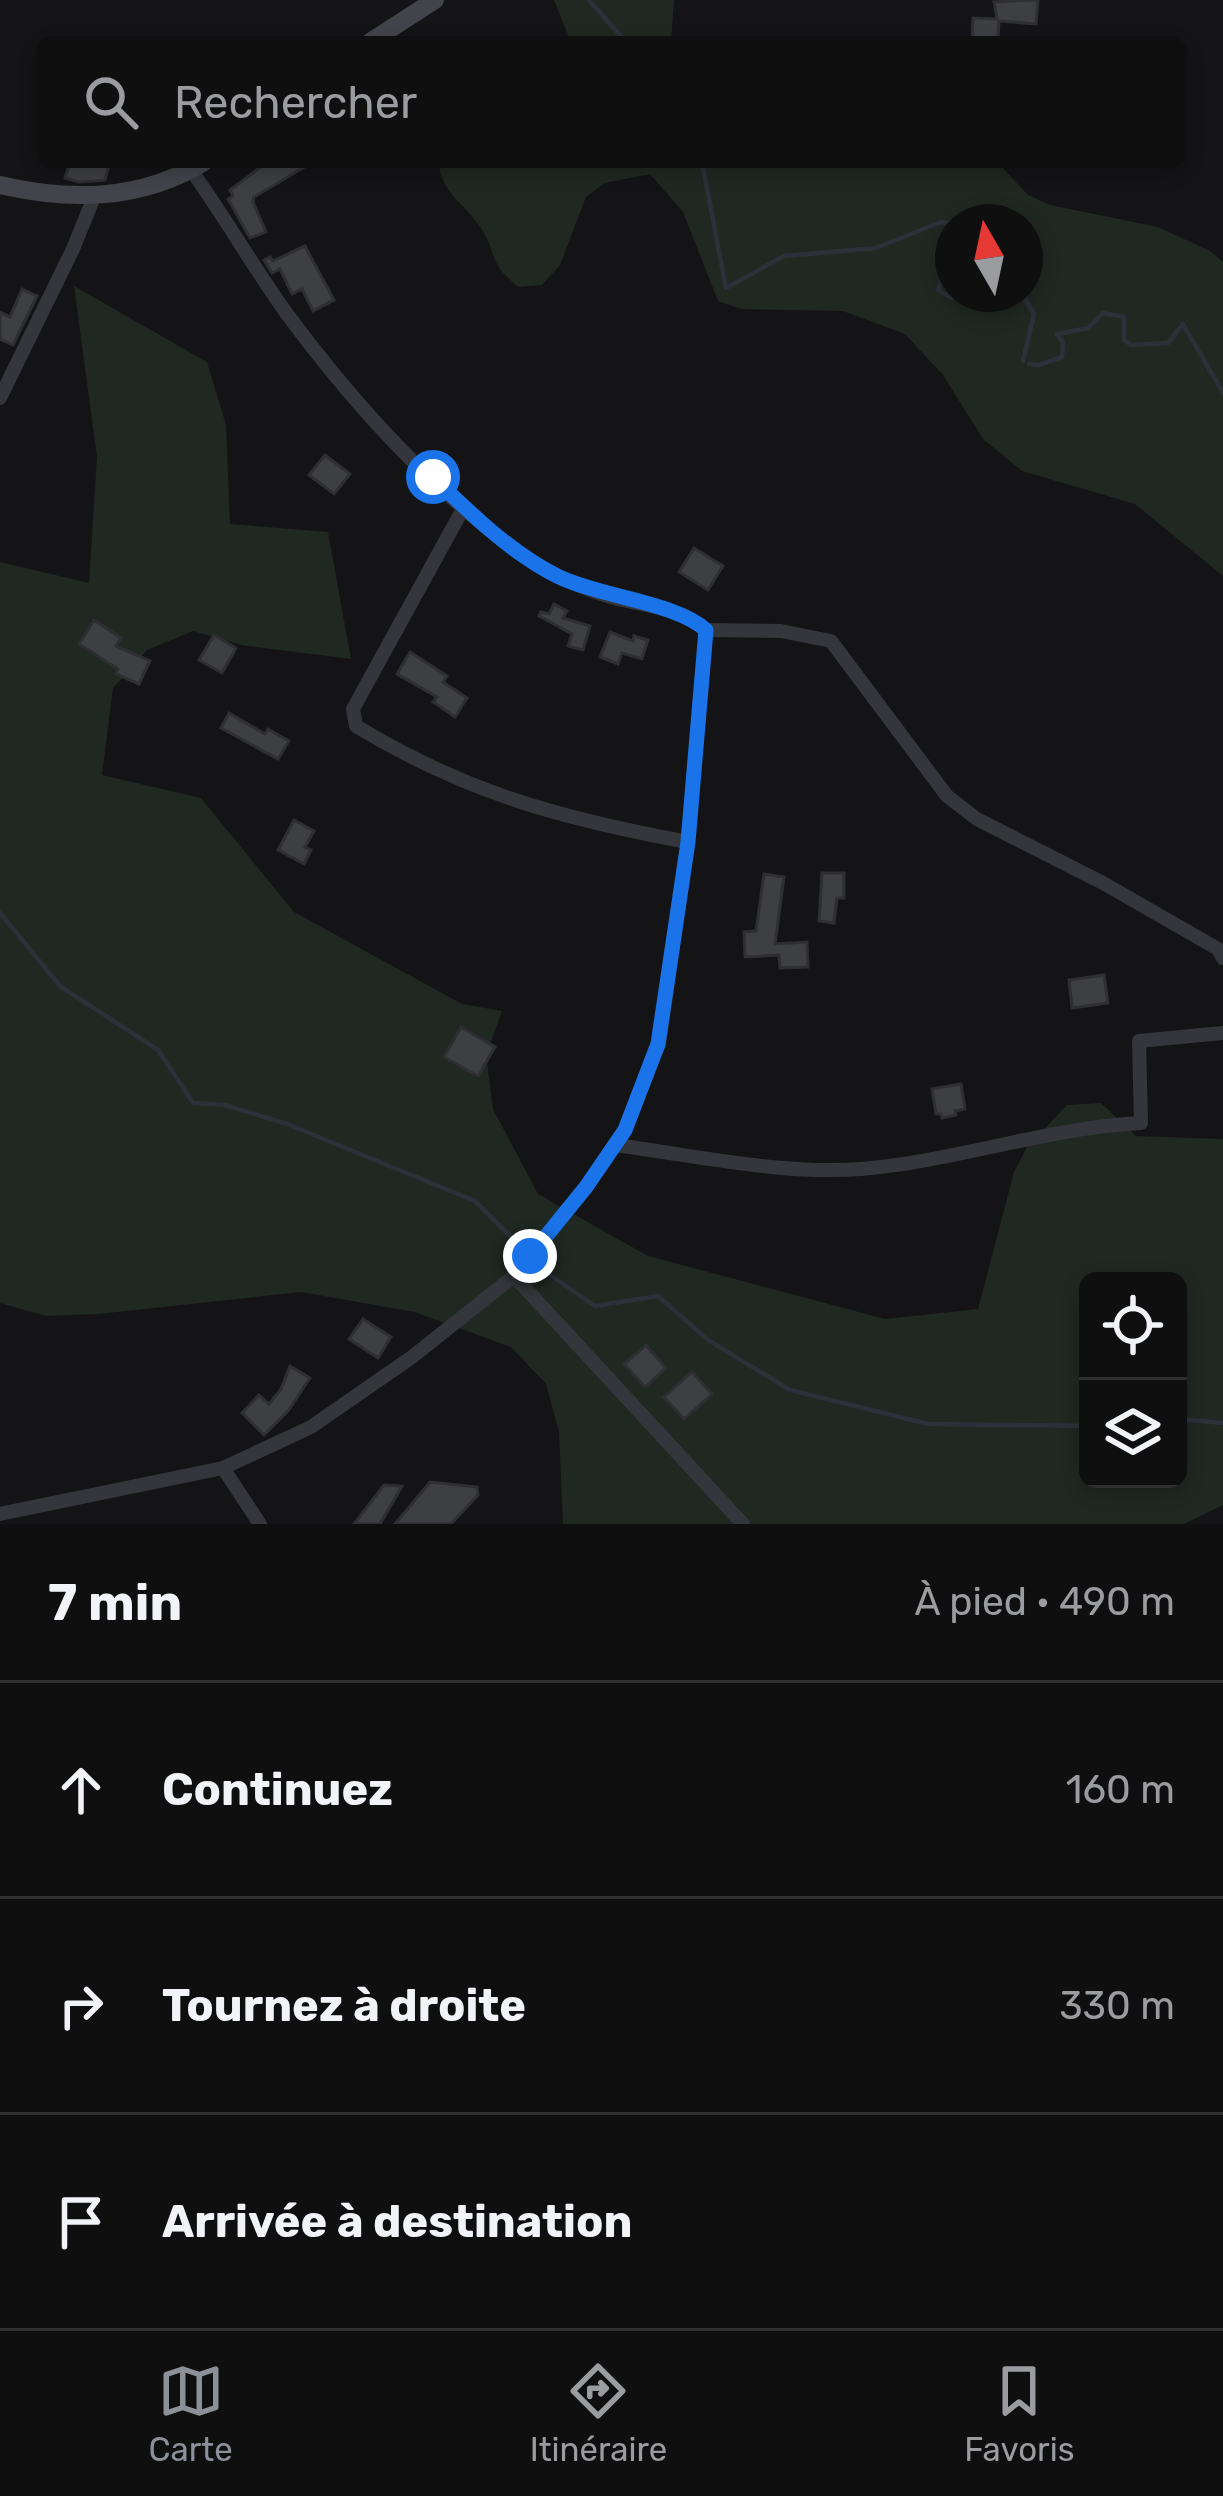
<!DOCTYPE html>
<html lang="fr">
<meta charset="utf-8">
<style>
:root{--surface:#0f0f10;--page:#1d1d1e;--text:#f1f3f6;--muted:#9b9c9f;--line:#2f2f30;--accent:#8c9099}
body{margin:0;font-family:Rubik,sans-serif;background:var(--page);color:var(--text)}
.controls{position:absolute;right:36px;bottom:36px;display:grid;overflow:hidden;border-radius:18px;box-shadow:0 6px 18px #0003}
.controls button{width:108px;height:108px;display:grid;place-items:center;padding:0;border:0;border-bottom:3px solid var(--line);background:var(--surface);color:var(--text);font:60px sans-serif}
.compass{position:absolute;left:935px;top:204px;width:108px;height:108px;border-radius:50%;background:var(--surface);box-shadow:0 6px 18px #0003;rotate:351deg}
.stop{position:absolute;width:36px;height:36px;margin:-27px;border:9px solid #1a73e8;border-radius:50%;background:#fff}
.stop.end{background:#1a73e8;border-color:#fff;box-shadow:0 3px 12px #0008}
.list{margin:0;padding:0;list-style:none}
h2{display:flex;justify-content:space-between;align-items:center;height:156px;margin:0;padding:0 48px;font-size:51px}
h2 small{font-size:39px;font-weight:400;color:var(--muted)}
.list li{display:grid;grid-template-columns:78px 1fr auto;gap:36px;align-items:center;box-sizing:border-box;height:216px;padding:0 48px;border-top:3px solid var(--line)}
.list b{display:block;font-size:45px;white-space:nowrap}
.list em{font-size:39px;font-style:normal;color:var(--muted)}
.icon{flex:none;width:66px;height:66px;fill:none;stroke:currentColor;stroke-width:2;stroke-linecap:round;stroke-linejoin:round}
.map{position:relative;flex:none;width:1223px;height:1524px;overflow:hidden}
.search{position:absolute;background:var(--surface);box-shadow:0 6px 18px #0003;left:36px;right:36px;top:36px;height:132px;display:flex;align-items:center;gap:30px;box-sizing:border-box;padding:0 42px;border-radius:18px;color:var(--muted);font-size:45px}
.sheet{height:804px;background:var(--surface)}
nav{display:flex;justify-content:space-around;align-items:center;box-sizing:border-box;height:168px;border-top:3px solid var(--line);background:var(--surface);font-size:33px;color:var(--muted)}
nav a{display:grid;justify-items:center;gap:6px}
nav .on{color:var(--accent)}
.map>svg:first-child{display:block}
.green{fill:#202822;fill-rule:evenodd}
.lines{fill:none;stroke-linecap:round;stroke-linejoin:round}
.stream{stroke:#2b3139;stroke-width:4.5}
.building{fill:#3e3f43;stroke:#2f2e32;stroke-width:3}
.street{stroke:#35363b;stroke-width:14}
.secondary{stroke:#43444b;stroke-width:18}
.route{stroke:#1a73e8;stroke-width:15}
</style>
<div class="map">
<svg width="1223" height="1524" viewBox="0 0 1223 1524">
<rect width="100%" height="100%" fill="#141416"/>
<!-- green -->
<g class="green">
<path d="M554 0H674L671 42H571Z"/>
<path d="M438 162H997L1028 195 1050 205 1158 227 1210 251 1223 262V576L1135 504 1022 471 983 439 943 375 905 334 843 311 742 309 718 301 683 212 650 174 604 183 586 197 560 265 542 285 519 287C487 264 498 252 479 225 460 199 444 196 438 162ZM1025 222V294H953V222Z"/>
<path d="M74 286 207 362 226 425 230 524 328 532 351 659 241 645 193 631 147 650 113 688 102 775 201 798 294 912 462 1004 502 1011 486 1055 493 1109 538 1194 648 1256 885 1319 978 1309 1014 1172 1027 1147 1067 1105 1101 1103 1136 1136 1223 1139V1505L1184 1524H563L559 1432 546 1384 511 1347 415 1312 301 1292 98 1314 46 1316 0 1303V562L89 583 97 457ZM1088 1281H1178V1479H1088Z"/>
</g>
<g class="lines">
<!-- stream -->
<g class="stream">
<path d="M589 0 626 42"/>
<path d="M702 162 726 288 784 256 876 248 941 222 953 224"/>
<path d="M953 249 938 290 952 298 959 294"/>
<path d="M1022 294 1034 314 1023 361"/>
<path d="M1029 364 1039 365 1062 357 1063 343 1057 334 1088 328 1103 313 1124 317V340L1131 345 1168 343 1183 324 1223 393"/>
<path d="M0 913 60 986 158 1050 193 1103 225 1105 287 1124 475 1201 546 1272 595 1306 658 1296 708 1340 790 1390 928 1424 1088 1426"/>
<path d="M1178 1419 1223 1423"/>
</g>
</g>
<!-- building -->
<g class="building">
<path d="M1029 0 1038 1 1036 24 999 21 998 41 972 40 973 18 997 19 994 2Z"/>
<path d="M70 162H110L105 180 79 182 65 178Z"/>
<path d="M258 162H313L254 197 253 202 266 232 250 238 228 199 233 196 230 190 261 167Z"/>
<path d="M305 246 334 300 313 311 302 289 292 294 280 269 272 273 264 260 270 257 273 261Z"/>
<path d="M22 289 37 296 13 345 0 339V312L10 317Z"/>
<path d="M325 455 350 474 334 494 309 475Z"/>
<path d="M694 548 723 566 708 590 679 572Z"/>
<path d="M554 604 567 611 563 618 590 626 583 650 568 646 572 634 539 616 541 612 549 614Z"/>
<path d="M94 620 121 638 116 646 150 661 139 684 116 674 118 669 79 644Z"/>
<path d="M610 632 633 641 634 636 648 640 642 659 622 653 618 664 600 657Z"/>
<path d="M214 635 236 648 222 673 199 660Z"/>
<path d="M410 652 447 676 443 682 467 698 455 717 433 702 437 697 397 674Z"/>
<path d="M229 713 265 734 268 729 289 741 278 759 221 728Z"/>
<path d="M294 820 314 831 305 847 311 850 304 864 278 850Z"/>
<path d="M822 873H844V898H837L834 923 819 921Z"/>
<path d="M764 874 784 877 775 944 807 942 808 967 780 968 779 955 745 957 744 932 756 931Z"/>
<path d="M1104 975 1108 1003 1072 1008 1069 980Z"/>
<path d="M461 1027 495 1047 478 1076 444 1057Z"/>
<path d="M961 1084 965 1109 955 1111 956 1115 942 1118 941 1114H936L932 1089Z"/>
<path d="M363 1319 391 1337 378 1358 349 1339Z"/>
<path d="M646 1345 666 1368 645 1387 624 1364Z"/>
<path d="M290 1366 310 1378 288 1411 264 1435 242 1413 259 1395 269 1404 281 1389Z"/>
<path d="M692 1372 712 1394 684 1419 664 1397Z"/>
<path d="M430 1482 477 1487 478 1495 451 1524H395Z"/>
<path d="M384 1485 402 1486 380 1524H354Z"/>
</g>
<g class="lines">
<!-- street -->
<g class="street">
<path d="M0 398 73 249 94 197"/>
<path d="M464 507 353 709 356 726C466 793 563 819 688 842"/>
<path d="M706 630 781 631 831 641 947 796 977 819 1103 883 1218 949 1223 958"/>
<path d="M614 1145C695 1155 780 1175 861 1169 956 1161 1046 1128 1141 1123L1139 1041 1223 1033"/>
<path d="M514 1276 743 1524"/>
<path d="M223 1468 260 1524"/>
<path d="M0 1514 223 1468 311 1427 412 1357 514 1276 586 1187 625 1130 659 1044 688 842 706 630C678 605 638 606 604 595 575 585 547 572 522 554 432 491 353 403 287 314 253 267 225 217 191 170"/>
</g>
<!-- secondary -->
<g class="secondary">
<path d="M370 42 435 0"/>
<path d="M0 185C70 201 140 201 204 162"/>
</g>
</g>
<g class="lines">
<!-- route -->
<path class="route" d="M433 477C470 513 511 553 557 576 600 597 675 602 706 630L688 842 658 1044 625 1130 586 1187 530 1256"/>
</g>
</svg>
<div class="controls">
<button><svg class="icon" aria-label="locate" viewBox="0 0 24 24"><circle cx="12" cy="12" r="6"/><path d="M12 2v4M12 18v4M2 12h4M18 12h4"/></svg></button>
<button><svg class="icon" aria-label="layers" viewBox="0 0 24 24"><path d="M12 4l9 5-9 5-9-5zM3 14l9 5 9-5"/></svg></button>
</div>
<svg class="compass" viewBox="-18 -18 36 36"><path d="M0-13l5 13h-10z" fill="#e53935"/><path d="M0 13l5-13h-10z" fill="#9b9c9f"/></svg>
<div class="stop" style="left:433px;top:477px"></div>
<div class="stop end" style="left:530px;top:1256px"></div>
<div class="search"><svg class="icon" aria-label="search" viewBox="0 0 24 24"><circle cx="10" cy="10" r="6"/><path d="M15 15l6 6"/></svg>Rechercher</div>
</div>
<section class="sheet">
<h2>7 min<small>À pied · 490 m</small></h2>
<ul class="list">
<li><svg class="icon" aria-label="ahead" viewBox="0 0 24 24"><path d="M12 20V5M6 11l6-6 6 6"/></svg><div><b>Continuez</b></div><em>160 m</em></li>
<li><svg class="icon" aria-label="right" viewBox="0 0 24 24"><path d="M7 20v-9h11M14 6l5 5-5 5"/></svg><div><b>Tournez à droite</b></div><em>330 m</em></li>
<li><svg class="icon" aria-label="arrive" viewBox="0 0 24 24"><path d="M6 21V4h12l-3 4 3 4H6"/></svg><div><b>Arrivée à destination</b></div></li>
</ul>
</section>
<nav>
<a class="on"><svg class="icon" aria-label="map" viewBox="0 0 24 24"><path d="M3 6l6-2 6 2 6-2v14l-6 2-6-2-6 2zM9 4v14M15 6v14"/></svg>Carte</a>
<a><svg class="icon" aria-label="directions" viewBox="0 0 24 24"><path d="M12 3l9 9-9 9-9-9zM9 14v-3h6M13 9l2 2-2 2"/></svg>Itinéraire</a>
<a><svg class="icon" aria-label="saved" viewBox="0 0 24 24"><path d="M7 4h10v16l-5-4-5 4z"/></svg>Favoris</a>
</nav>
